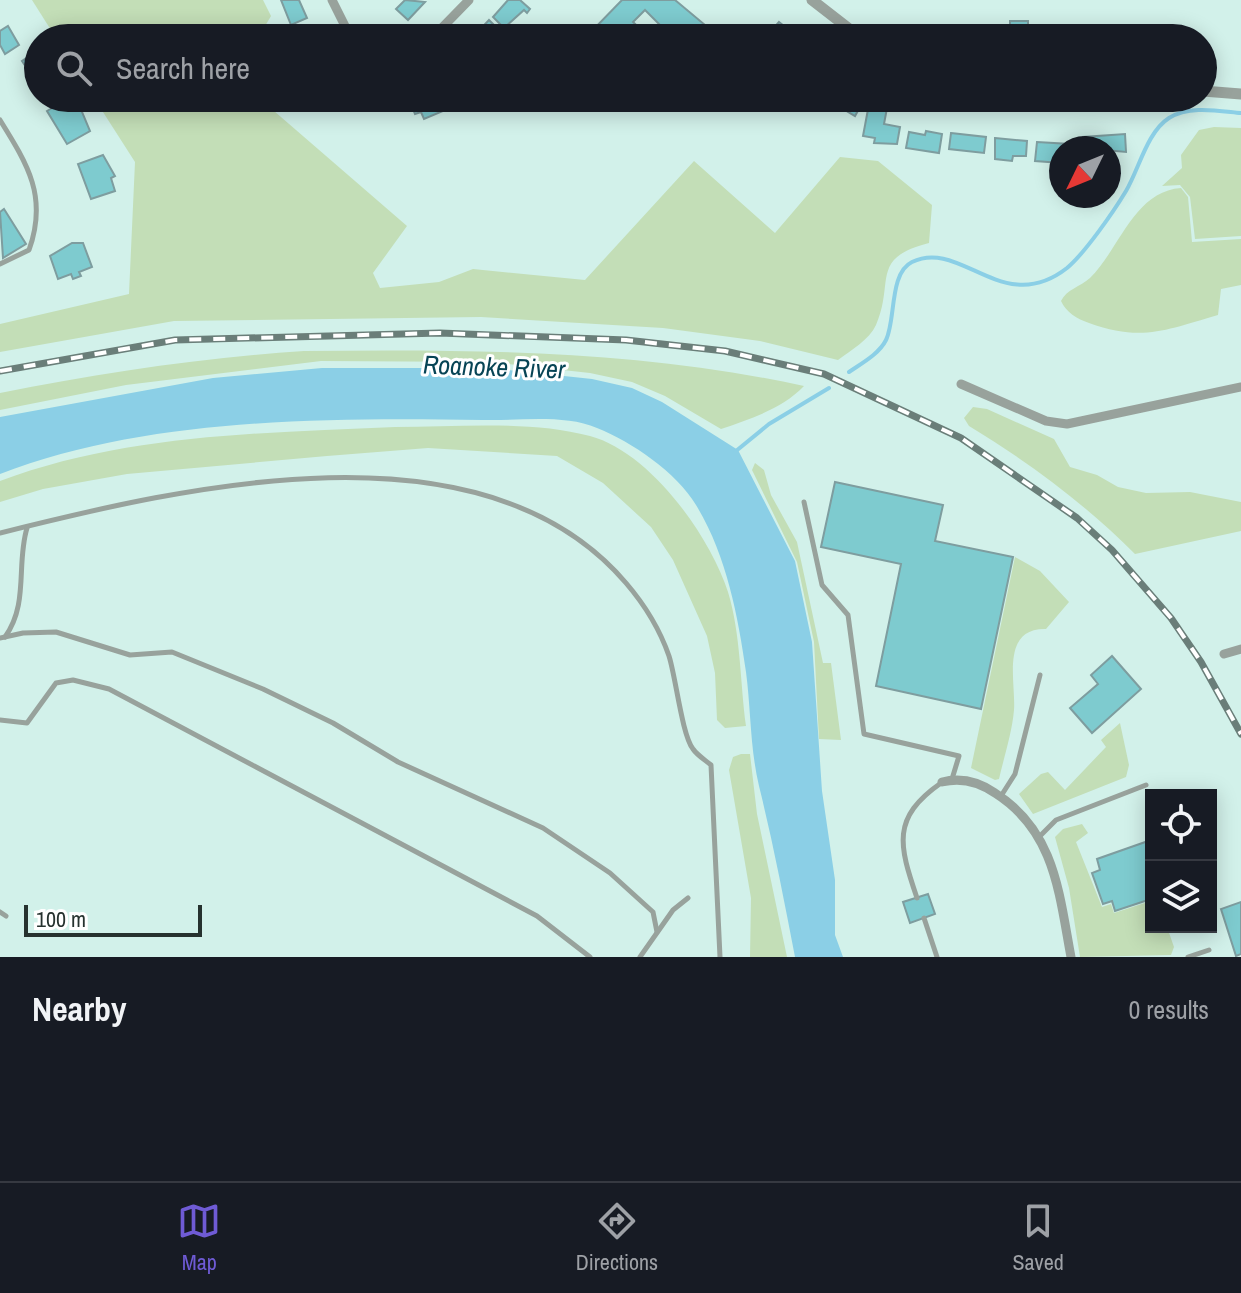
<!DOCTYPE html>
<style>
:root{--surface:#171b24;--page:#20242c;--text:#f1f3f6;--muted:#9ea1a6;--line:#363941;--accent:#6f5bd5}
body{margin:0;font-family:"Archivo Narrow",sans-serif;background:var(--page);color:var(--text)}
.controls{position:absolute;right:24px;bottom:24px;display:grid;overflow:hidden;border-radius:0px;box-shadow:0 4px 20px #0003}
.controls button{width:72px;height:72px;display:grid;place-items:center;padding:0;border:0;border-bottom:2px solid var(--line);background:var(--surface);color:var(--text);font:40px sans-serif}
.compass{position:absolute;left:1049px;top:136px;width:72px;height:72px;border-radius:50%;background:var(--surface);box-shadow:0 4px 20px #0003;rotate:227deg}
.scale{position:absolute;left:24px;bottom:20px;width:178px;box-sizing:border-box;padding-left:8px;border:4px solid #26322f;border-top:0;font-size:22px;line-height:28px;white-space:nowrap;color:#26322f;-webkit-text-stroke:6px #fff;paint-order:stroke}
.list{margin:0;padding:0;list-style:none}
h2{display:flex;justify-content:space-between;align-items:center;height:104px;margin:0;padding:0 32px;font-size:34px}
h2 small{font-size:26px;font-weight:400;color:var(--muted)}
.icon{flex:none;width:44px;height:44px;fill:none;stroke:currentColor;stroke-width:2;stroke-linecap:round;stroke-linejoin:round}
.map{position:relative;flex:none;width:1241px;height:957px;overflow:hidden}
.search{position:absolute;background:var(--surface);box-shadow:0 4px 20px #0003;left:24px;right:24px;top:24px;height:88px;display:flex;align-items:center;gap:20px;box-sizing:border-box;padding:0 28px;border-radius:44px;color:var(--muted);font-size:30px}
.sheet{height:224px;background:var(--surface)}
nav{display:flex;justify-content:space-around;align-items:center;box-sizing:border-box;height:112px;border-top:2px solid var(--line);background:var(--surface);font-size:22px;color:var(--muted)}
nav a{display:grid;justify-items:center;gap:4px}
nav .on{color:var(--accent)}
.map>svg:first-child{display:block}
.green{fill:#c3deb7}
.water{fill:#8bcfe6}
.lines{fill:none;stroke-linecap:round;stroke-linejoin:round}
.stream{stroke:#8bcfe6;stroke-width:4}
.building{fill:#7ecbcf;stroke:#7e9d9f;stroke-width:2}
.service{stroke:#98a29c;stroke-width:5}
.minor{stroke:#98a29c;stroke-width:9}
.tertiary{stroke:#98a29c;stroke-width:11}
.rail-casing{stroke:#6a7e79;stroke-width:7}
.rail{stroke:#fff;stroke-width:4;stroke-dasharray:12;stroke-linecap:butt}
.labels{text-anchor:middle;stroke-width:6;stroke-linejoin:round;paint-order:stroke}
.water-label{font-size:26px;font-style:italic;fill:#074455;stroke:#fff}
</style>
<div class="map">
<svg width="1241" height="957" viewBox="0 0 1241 957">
<rect width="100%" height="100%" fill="#d2f1ea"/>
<!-- green -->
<g class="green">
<path d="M32 0H263L271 16 258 38H56Z"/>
<path d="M94 98H259L407 226 373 273 380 288 439 282 473 269 585 280 694 161 775 233 840 157 878 161 932 205 929 243C869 258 895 282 876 325 869 340 851 350 838 360L760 341 663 328 481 317 174 321 0 352V324L129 294 135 162Z"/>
<path d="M1214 127 1241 128V236L1195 239 1190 197 1180 185 1162 186 1182 168 1181 155 1199 130Z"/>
<path d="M1181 188 1188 197 1192 242 1241 239V285L1221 289 1218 315C1166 330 1142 342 1089 323 1077 319 1066 312 1061 301 1067 289 1080 287 1090 278 1119 250 1134 191 1181 188Z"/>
<path d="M304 351C471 349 640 350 804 386 782 409 750 419 721 429L665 396 632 382 590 373 490 362 321 361 126 385 0 410V393C101 373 201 358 304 351Z"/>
<path d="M973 407 987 409 1054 439 1070 467 1097 475 1118 487 1146 493 1190 492 1241 502V531L1135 554C1085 504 1030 463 969 426L964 418Z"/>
<path d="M395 427C458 427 529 420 590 436 650 452 710 536 728 592 741 635 740 682 746 726L725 728 717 720 715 673 707 636 673 560 651 527 603 483 557 456 428 448 327 456 127 474 43 489 0 502V481C126 434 262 433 395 427Z"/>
<path d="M755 463 764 470 771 495 797 542 823 663H831L841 740 819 739 814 642 797 562 752 470Z"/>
<path d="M1015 557 1040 571 1069 602 1046 629C1000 628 1016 682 1014 710 1012 733 1004 757 999 779L995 780 971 768Z"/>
<path d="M1120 723 1129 765 1126 777 1033 814 1019 794 1041 774 1048 772 1065 790 1106 747 1101 740Z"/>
<path d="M741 754H750L757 814 787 957H750L751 898 729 770 733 757Z"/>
<path d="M1082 824 1088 833 1076 842 1102 907 1111 904 1114 913 1151 901V927H1167L1174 947 1171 955 1080 957 1069 888 1055 837 1063 829Z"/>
</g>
<!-- water -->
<path class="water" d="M322 368H489L592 379 632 388 662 402 738 450 795 561 812 642 822 791 835 880V935L843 957H795C784 900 773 842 759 786 750 748 751 710 746 672 738 615 726 554 696 505 676 472 632 442 597 428 564 414 519 421 483 420 327 418 148 417 0 474V417L213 378Z"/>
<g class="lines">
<!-- stream -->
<g class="stream">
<path d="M849 372C862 363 879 354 886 340 896 320 889 273 912 262 961 238 1003 318 1067 268 1085 253 1114 211 1126 191 1139 169 1147 132 1169 118 1189 105 1219 111 1241 113"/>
<path d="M736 451 769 424 829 388"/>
</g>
</g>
<!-- building -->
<g class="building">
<path d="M281 0H299L307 18 291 25Z"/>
<path d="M405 0 425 2 408 20 396 9Z"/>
<path d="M508 0H520L530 9 527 13 524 10 504 28 493 17Z"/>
<path d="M622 0H675L705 25 693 38H663L658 33 663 28 645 10 633 22 650 38H591L588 35Z"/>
<path d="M489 20 501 32 495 38H472Z"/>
<path d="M1010 21H1028V37L1010 38Z"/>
<path d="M779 22 793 33 795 38 767 36Z"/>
<path d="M8 26 19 45 5 54 0 45V31Z"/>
<path d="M310 26 316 38H291L290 35Z"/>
<path d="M38 50V85L22 61Z"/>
<path d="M69 98 76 109 80 107 90 131 67 144 47 111Z"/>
<path d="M439 98 443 111 424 119 421 112 415 114 409 99Z"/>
<path d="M825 98H861L864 100 855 116Z"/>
<path d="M869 104 887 108 884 124 900 127 897 144 874 143 875 138 863 136Z"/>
<path d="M926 131 942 134 939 153 906 148 909 132 925 135Z"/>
<path d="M951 133 986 137 984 153 949 149Z"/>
<path d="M1125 134 1126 152 1083 148V137Z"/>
<path d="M995 138 1027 141 1026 156H1013L1012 161 995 159Z"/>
<path d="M1037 142 1070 144V148H1061V163L1035 161Z"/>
<path d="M103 155 115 176 111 178 115 191 91 199 78 164Z"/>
<path d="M4 209 26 244 3 258 0 212Z"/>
<path d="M72 243H83L92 267 79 272 81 276 73 279 71 274 58 279 50 256Z"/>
<path d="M835 482 943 505 935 541 1013 557 981 709 876 686 901 564 821 547Z"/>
<path d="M1112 656 1141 689 1092 733 1070 708 1098 684 1091 675Z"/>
<path d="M1151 840V899L1115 911 1112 901 1103 904 1092 873 1100 870 1097 859Z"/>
<path d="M928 894 935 914 910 923 903 902Z"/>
<path d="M1241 902V954L1236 956 1221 909Z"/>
</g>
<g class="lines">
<!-- service -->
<g class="service">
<path d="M0 120C28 165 48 197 29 250L0 264"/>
<path d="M804 502 822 585 848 615 864 734 959 756 952 779"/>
<path d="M0 533C184 487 483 415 626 583 644 604 660 630 669 656 676 678 682 735 693 749 697 755 705 760 711 765L720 957"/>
<path d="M5 637C29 604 16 564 27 528"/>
<path d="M0 638 23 633 56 632 130 655 172 652 263 689 333 723 398 762 543 828 610 873 653 912 657 932"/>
<path d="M0 720 27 723 56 683 73 680 109 689 537 916 590 957"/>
<path d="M1001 796 1015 774 1040 675"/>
<path d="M1040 836 1056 820 1146 785"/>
<path d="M917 898C899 845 891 818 941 783"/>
<path d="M0 912 6 916"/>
<path d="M924 918 937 957"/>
<path d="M640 957 673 910 688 898"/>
<path d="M1188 957 1209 950"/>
</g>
<!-- minor -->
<g class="minor">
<path d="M332 0 351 38"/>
<path d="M432 38 469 0"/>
<path d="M961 384 1046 421 1067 424 1241 387"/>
<path d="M1224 654 1241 649"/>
<path d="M942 782C962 777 979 782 995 793 1055 831 1059 893 1071 957"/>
</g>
<!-- tertiary -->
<g class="tertiary">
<path d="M812 0 861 38"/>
<path d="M1203 91 1241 94"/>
</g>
<defs>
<path id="rail" d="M0 371 175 340 440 333 626 340 725 351 824 374 961 438 1077 518 1112 550 1171 618 1201 662 1241 734"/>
</defs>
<!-- rail casing -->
<use href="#rail" class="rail-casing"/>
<!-- rail -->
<use href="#rail" class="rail"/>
</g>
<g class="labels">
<!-- water labels -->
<g class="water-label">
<text transform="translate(494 367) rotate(2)" y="9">Roanoke River</text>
</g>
</g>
</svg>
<div class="controls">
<button><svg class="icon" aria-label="locate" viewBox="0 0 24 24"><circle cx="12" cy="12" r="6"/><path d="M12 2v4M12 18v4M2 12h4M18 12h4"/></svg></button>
<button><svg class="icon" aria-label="layers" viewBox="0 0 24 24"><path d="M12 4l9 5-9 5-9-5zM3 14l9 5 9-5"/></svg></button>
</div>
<svg class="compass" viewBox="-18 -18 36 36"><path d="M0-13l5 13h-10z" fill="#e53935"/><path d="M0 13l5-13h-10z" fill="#9ea1a6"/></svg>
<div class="scale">100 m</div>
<div class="search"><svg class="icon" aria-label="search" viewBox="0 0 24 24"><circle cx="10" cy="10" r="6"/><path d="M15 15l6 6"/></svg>Search here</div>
</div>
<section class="sheet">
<h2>Nearby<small>0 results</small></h2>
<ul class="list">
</ul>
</section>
<nav>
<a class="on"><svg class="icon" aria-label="map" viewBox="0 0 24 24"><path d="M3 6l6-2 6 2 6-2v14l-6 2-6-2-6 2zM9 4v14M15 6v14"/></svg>Map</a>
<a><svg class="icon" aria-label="directions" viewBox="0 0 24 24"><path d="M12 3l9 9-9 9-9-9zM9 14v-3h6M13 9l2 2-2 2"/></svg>Directions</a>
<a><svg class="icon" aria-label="saved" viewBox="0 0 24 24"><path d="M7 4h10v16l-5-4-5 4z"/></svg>Saved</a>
</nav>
